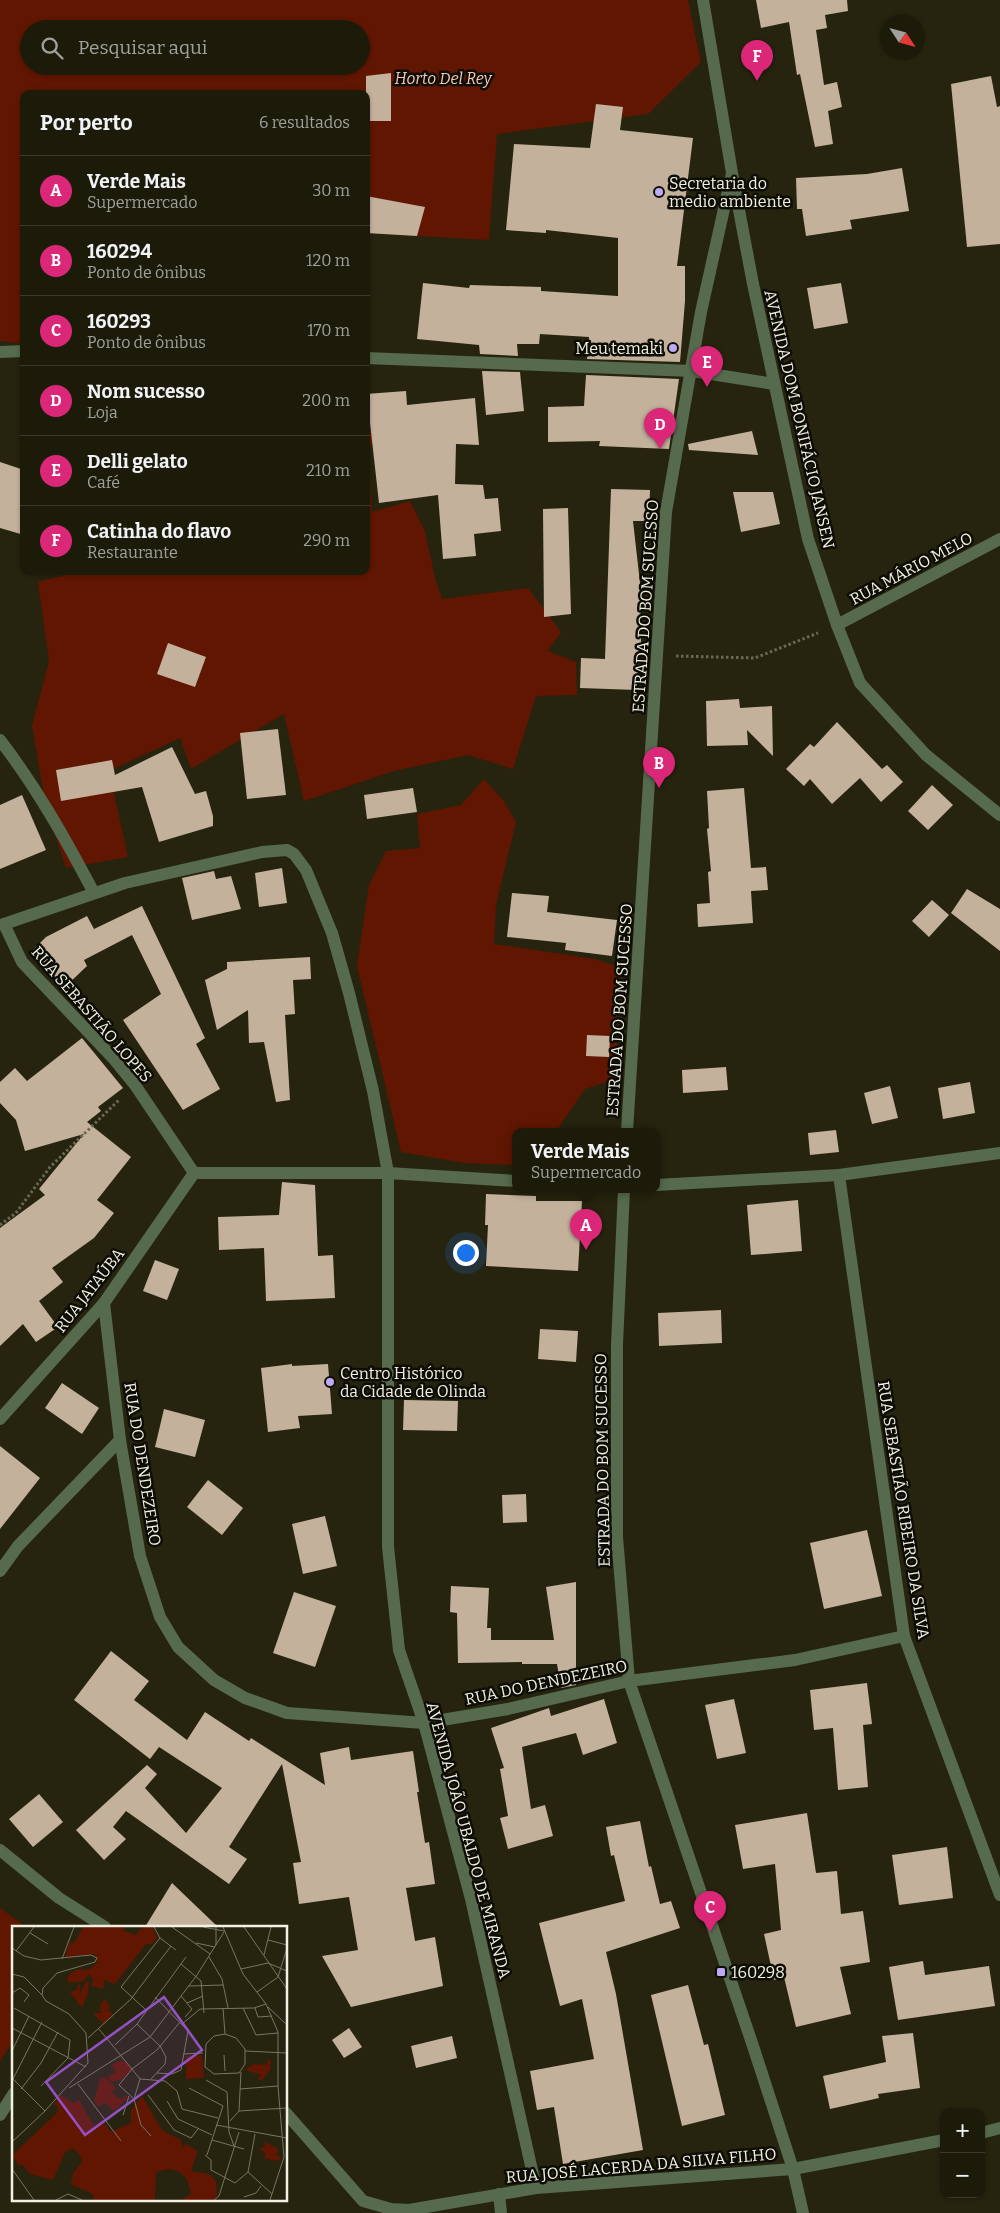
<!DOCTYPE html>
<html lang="pt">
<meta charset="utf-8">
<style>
:root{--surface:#1c1b0a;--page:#252413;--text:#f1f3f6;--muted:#a0a19c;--line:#3a392b;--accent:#db2777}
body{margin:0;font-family:Bitter,serif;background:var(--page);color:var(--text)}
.controls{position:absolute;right:15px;bottom:15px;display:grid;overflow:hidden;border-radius:10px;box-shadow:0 1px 4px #0004}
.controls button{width:45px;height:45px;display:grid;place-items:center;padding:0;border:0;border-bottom:1px solid var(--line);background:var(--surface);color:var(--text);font:25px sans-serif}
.compass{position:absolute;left:880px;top:15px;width:45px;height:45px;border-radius:50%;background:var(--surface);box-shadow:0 1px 4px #0004;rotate:126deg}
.you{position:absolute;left:465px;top:1252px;width:18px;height:18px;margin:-12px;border:4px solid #fff;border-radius:50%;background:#1a73e8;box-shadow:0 0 0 8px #1a73e833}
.badge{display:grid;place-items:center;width:32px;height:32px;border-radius:50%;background:var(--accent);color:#fff;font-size:16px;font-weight:700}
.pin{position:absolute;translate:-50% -41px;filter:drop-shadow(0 1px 2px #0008)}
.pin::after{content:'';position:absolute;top:26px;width:18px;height:15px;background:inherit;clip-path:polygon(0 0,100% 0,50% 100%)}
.popup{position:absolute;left:512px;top:1128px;width:148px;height:65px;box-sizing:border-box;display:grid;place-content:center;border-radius:10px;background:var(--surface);filter:drop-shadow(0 1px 4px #0005);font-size:16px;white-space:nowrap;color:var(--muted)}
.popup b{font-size:19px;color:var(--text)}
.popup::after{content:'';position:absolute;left:50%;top:100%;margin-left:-10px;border:10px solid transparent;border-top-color:var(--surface)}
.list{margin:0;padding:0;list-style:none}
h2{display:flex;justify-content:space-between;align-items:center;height:65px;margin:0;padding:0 20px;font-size:21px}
h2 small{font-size:16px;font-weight:400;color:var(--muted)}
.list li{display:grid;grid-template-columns:32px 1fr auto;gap:15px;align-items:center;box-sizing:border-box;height:70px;padding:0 20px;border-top:1px solid var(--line)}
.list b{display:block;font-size:19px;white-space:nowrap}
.list p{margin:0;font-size:16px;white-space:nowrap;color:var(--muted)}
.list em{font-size:16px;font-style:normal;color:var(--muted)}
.icon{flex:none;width:28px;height:28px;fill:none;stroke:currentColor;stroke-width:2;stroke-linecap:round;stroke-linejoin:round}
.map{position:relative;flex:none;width:1000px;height:2213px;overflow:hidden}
.search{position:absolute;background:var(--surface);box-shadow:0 1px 4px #0004;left:20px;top:20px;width:350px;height:55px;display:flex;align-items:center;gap:12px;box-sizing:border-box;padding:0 18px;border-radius:28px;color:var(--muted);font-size:19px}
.panel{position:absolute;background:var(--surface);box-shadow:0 1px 4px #0004;left:20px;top:90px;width:350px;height:485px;border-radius:10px}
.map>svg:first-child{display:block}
.green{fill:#601600;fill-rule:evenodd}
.building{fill:#c4b19c}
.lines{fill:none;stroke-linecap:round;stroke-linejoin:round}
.path{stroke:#6a6956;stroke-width:3;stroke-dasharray:2.5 2.5;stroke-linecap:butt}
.minor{stroke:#566b4d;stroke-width:12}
.tertiary{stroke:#566b4d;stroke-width:12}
.poi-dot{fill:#bfa9f4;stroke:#0e0d05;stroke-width:2}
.labels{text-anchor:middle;stroke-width:5;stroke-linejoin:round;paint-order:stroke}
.park-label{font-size:16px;font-style:italic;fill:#f6c7b8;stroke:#0e0d05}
.poi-label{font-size:16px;fill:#f2f1e4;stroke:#0e0d05;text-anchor:start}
.street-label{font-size:16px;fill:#f2f1e4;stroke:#0e0d05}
.inset-road{fill:none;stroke:#787664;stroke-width:1}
.view{fill:#9353c6;fill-opacity:0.15;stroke:#9353c6;stroke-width:2.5}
.inset-edge{fill:none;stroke:#f2f1e4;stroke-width:2.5}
</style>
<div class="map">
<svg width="1000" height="2213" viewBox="0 0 1000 2213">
<rect width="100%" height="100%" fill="#26240e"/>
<!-- green -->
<g class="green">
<path d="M0 0H688L701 62 648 114 497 134 489 240 366 233V94H24V344L0 341ZM29 29H361V66H29Z"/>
<path d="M366 431 376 432 369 450 372 512 410 501 425 531 435 578 442 599 528 588 561 632 548 651 576 662 577 695 536 696 513 769 468 755 394 771 304 801 284 714 191 769 180 738 109 771 128 857 66 868 46 808 32 726 49 661 38 582 81 571H366Z"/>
<path d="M484 779 504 801 516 822 496 905 494 944 595 959 619 967 616 1079 585 1089 556 1131H516V1165L464 1163 401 1152 357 966 369 885 386 851 420 848 417 814 461 805Z"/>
<path d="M0 1908 26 1927H14V2040L0 2061Z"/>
</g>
<!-- building -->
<g class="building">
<path d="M756 0H847L848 11 825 15 827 28 816 30 824 85 837 82 842 107 828 111 833 144 815 147 800 74 797 75 789 22 761 28Z"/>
<path d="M391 73V121H366V76Z"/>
<path d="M991 76 997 107 1000 106V244L967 247 951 84Z"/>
<path d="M596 104 623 107 620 130 693 138 677 266H685V301L680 362 587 359 589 337 540 334 539 344H517L518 356 480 354 479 345 417 339 423 283 469 288 470 285 541 287V291L618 296V238L546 230V233L506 230 514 144 590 148Z"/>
<path d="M902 168 909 211 850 220 852 229 806 236 802 209H797L796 178 867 174Z"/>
<path d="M366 196 425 207 417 236 366 233Z"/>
<path d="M841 283 848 323 814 329 807 288Z"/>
<path d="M482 371 520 372 524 411 486 415Z"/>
<path d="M586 375 679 379 669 449 599 446 600 441 548 442V407L584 406Z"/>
<path d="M406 391 407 405 475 398 479 445 456 444 455 484 483 485 485 499 498 498 501 531 474 534 476 556 443 559 438 495 379 503 370 423H366V394Z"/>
<path d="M752 431 758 455 689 450 688 444Z"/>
<path d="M0 462 24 470V535L0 528Z"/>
<path d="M611 489 650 490 649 521H633L640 583 641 645 637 690 580 688 581 658 605 659Z"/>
<path d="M733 492H773L780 524 741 532Z"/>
<path d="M568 508 571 614 544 617 543 509Z"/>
<path d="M168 643 206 657 195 687 157 674Z"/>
<path d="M739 699 740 708 772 706 773 756 747 730 748 745 707 746 706 701Z"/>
<path d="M837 722 882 769 887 765 903 782 881 802 860 778 832 804 810 779 804 786 786 769 810 744 814 747Z"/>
<path d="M278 729 286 795 247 799 240 733Z"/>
<path d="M172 747 195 794 206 791 213 816V826L159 842 142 787 61 801 56 770 112 760 115 775Z"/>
<path d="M932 785 953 805 928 830 908 811Z"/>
<path d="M413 788 417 812 367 819 364 795Z"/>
<path d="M744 788 751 868 766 867 768 890 751 891 753 923 698 927 697 904 710 903 708 872 711 871 707 829 709 828 707 791Z"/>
<path d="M22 795 46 850 0 869V805Z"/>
<path d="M282 868 287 903 259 907 255 873Z"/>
<path d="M214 871 216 879 231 876 241 909 192 920 182 878Z"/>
<path d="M967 889 1000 909V951L951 913Z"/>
<path d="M512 893 549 896 547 912 617 920 612 956 565 950 566 943 507 937Z"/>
<path d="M932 900 949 915 929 937 912 921Z"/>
<path d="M142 906 205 1038 196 1044 220 1089 183 1110 123 1020 161 994 132 935 84 960 87 966 65 987 30 953 46 937 87 916 94 929Z"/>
<path d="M310 957 311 979 293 980 295 1014 285 1015 290 1100 276 1102 264 1042 249 1043 248 1010 217 1030 205 980 227 969V962Z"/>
<path d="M587 1035 610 1036 609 1057 586 1056Z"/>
<path d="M82 1038 123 1088 98 1107 101 1111 87 1122 131 1157 97 1200 114 1213 94 1238 52 1268 63 1282 39 1301 58 1327 36 1342 23 1324 0 1346V1228L45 1195 39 1189 84 1134 25 1151 16 1120 0 1103V1082L15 1068 27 1081Z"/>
<path d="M726 1067 728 1090 683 1093 682 1070Z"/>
<path d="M970 1082 975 1113 943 1119 938 1088Z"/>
<path d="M890 1086 898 1118 872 1124 864 1093Z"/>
<path d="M836 1130 839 1152 810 1155 808 1133Z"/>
<path d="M282 1182 315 1185 318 1256 333 1255 335 1298 266 1301 264 1248 219 1250 218 1217 279 1215Z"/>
<path d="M486 1194 536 1196V1201H582L578 1271 486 1266 488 1225H485Z"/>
<path d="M798 1200 802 1251 751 1255 747 1205Z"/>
<path d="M155 1260 179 1269 167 1300 143 1291Z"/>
<path d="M721 1310 722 1343 659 1346 658 1313Z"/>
<path d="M540 1329 578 1331 576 1362 538 1359Z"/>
<path d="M292 1364V1366L328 1364 332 1414 298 1416 300 1428 268 1432 261 1368Z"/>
<path d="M62 1383 99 1408 82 1434 45 1408Z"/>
<path d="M404 1400 458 1401 457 1431 403 1430Z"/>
<path d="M164 1409 205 1420 195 1457 155 1447Z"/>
<path d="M0 1446 40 1478 0 1529Z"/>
<path d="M208 1480 243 1508 222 1535 187 1507Z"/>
<path d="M526 1494 527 1522 503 1523 502 1495Z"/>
<path d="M325 1516 337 1566 303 1574 292 1524Z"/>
<path d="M867 1530 882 1596 824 1609 810 1543Z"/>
<path d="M576 1582V1685L561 1688 557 1664H522V1662L458 1663 457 1613 450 1612 451 1586 489 1588 487 1628H491V1640H554L546 1587Z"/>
<path d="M294 1592 336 1606 315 1667 273 1653Z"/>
<path d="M111 1651 149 1681 134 1700 187 1740 205 1712 249 1741 251 1738 325 1785 320 1753 349 1747 351 1760 413 1751 419 1792H417L425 1843 429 1842 435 1884 406 1888 415 1941 435 1937 443 1986 351 2007 322 1956 358 1950 349 1897 299 1904 293 1863 301 1862 282 1764 229 1847 247 1859 229 1884 126 1811 113 1827 126 1839 104 1860 76 1830 147 1765 157 1774 145 1788 186 1833 222 1788 159 1747 150 1759 74 1700Z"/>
<path d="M867 1683 872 1724 863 1725 868 1787 838 1790 833 1728 814 1730 810 1690Z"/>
<path d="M604 1699 617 1743 583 1755 576 1733 522 1747 531 1809 545 1805 553 1836 508 1849 500 1818 508 1816 500 1769 504 1768 491 1728 549 1708 551 1716Z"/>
<path d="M734 1699 746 1753 717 1759 705 1705Z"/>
<path d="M39 1794 63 1822 33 1847 9 1819Z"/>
<path d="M807 1813 816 1873 837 1871 841 1914 863 1911 870 1962 840 1967 851 2014 796 2027 784 1977 774 1980 764 1934 781 1930 775 1864 743 1869 735 1825Z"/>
<path d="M640 1821 649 1867 651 1866 660 1904 671 1901 680 1928 606 1952 616 1994 643 2150 563 2164 554 2107 537 2110 530 2071 594 2059 582 1999 560 2006 539 1923 625 1901 614 1855 611 1856 606 1827Z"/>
<path d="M947 1847 953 1898 899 1905 892 1855Z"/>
<path d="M172 1883 218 1927H145Z"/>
<path d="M923 1961 925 1975 989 1966 995 2006 898 2020 889 1967Z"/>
<path d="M688 1985 704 2045 708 2044 725 2115 682 2126 651 1995Z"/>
<path d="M349 2028 362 2047 344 2058 332 2040Z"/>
<path d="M913 2033 920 2088 878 2094 879 2098 830 2109 823 2076 886 2062 882 2036Z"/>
<path d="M452 2036 457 2058 416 2068 411 2046Z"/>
</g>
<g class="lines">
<!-- path -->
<g class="path">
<path d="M676 656 755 658 818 633"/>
<path d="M0 1225 16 1213 50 1167 120 1099"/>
</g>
<!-- minor -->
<g class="minor">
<path d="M732 173 753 284 808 539 837 625 860 683 926 755 1000 815"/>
<path d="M0 352 24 351"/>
<path d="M366 358 692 371 774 384"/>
<path d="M837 625 1000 539"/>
<path d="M0 740C37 788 66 840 94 893"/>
<path d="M4 924 125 883 262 852 287 850 294 854 306 870 332 933 349 993 373 1091 388 1173V1547L399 1650 424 1723 471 1899 536 2188"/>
<path d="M4 924 22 962 113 1058 135 1085 194 1173"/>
<path d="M194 1173H388L516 1181"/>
<path d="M839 1175 904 1636 1000 1895"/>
<path d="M656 1185 839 1175 1000 1153"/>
<path d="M104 1303 120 1440 140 1556 160 1617 178 1647 214 1680 245 1698 287 1713 424 1723 508 1709 629 1681 795 1660 904 1636"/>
<path d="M0 1419 104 1303 194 1173"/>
<path d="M0 1571 18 1546 120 1440"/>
<path d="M0 1850 59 1898 105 1927"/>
<path d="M286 2113 363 2201 391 2209 409 2210 536 2188 793 2169 944 2140"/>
<path d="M0 2115 14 2093"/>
<path d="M981 2133 1000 2128"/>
<path d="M499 2194 501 2213"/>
</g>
<!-- tertiary -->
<g class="tertiary">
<path d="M627 1131 666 512 701 312 732 173 703 0"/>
<path d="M624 1189 617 1345V1537L629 1681 752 2043 793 2169 803 2213"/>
</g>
</g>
<!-- markers -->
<g class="poi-dot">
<circle cx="659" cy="192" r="5"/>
<circle cx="673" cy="348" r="5"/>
<circle cx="330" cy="1382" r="5"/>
<rect x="716" y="1967" width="10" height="10" rx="2.5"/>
</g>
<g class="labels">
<!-- park labels -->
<g class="park-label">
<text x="443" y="84">Horto Del Rey</text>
</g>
<!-- poi labels -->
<g class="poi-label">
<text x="669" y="189">Secretaria do<tspan x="669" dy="18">medio ambiente</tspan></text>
<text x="663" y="354" text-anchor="end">Meu temaki</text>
<text x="340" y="1379">Centro Histórico<tspan x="340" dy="18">da Cidade de Olinda</tspan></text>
<text x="731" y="1978">160298</text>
</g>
<!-- street labels -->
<g class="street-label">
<text transform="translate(800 419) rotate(77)" y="6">AVENIDA DOM BONIFÁCIO JANSEN</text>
<text transform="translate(911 568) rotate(-28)" y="6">RUA MÁRIO MELO</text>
<text transform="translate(645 606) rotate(-86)" y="6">ESTRADA DO BOM SUCESSO</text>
<text transform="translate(619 1010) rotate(-86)" y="6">ESTRADA DO BOM SUCESSO</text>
<text transform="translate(92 1014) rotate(49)" y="6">RUA SEBASTIÃO LOPES</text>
<text transform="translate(89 1290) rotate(-52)" y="6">RUA JATAÚBA</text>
<text transform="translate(602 1460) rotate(-91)" y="6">ESTRADA DO BOM SUCESSO</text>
<text transform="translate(143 1464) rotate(81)" y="6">RUA DO DENDEZEIRO</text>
<text transform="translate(904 1510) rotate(81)" y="6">RUA SEBASTIÃO RIBEIRO DA SILVA</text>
<text transform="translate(546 1682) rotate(-12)" y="6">RUA DO DENDEZEIRO</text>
<text transform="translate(469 1840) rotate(75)" y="6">AVENIDA JOÃO UBALDO DE MIRANDA</text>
<text transform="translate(641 2165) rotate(-5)" y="6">RUA JOSÉ LACERDA DA SILVA FILHO</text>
</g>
</g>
<!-- overview -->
<g transform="translate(12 1926)">
<rect width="275" height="275" fill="#26240e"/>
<path d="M71 1H113L112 5 124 9 130 1H140L145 12 140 18H134L103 58 92 54 91 63 81 60 79 64 81 52 76 49 72 55 57 57 55 51 63 44 78 43 86 36 83 28 53 31 57 17H62ZM74 55 77 56 76 67 70 82 58 66 64 64 68 57V68ZM93 73 98 82 92 86 97 84 101 89 91 98 81 87H89L88 79ZM190 129 192 152 174 153V130ZM256 134H259L258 144 250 154H245L249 149 233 144 242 138 254 139ZM106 135 114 136 119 143 110 153 100 156 96 153 97 150 104 146 100 139ZM88 152H94L104 162 100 166 105 171 110 173 113 169 116 172 102 185 93 177 87 180 82 176ZM49 169 61 177 67 174 82 200 90 194 99 206 119 197V184L130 170 150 204 169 214 170 222 174 218 186 225 179 245 197 248 204 255 205 271 201 274H169L179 268 175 253 168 246 158 243 144 246 143 274H80L82 269 59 258 61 247 70 236 68 229 61 222 53 226 41 254 17 248 21 244 17 247 10 238 7 240 0 229 45 187 46 181 42 178ZM253 216 267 223 264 228 270 232 265 235 252 232 254 228 247 223 252 221Z" fill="#601600"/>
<path class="inset-road" d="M142 1 148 12 164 24M160 1 198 28M191 1 212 5M211 1 231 48 254 78 266 106V160L272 231 258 274M232 1 275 63M18 7 36 18M256 14 275 19M184 17 203 21M204 19V1M0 22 12 30 29 34 79 29 85 32 83 36 45 47 31 62 30 69 34 75 57 88 74 107 76 137 33 185 0 216M4 25 22 1M252 29 259 1M197 31 210 53 216 82M50 33 62 1M169 38 189 55 192 87M229 43 256 37 275 45M0 48 12 51 30 69M177 60 211 59M245 66 266 51 275 22M0 67 8 62 17 69 12 76M169 70 180 83 173 91M143 71 176 105 169 144 160 148 145 147M175 77 191 70M256 81 275 99M2 82 58 114 56 132 29 160M211 82 213 108M231 82 244 109 266 107M243 82 246 91 260 90M134 84 109 61 148 12M125 98 148 120 154 131 153 138 139 153M170 98 188 83 242 82 254 78M0 102 74 141M87 103 128 153M213 108 224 112 233 123V138L227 147 202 148 193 141 194 118 202 110ZM76 112 119 73 159 20M103 119 125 98 174 31M0 125 17 90M233 125 275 127M171 128 191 127M212 129 213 145M1 153 30 96M1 153 33 185M128 153 153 155 165 165 170 183 206 192M194 154 215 166 217 206 222 220M66 158 109 215M57 162 138 111 185 49 212 6M177 162 211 180 195 229M9 163 29 137 46 106M228 163 266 160M136 169 162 204 179 212 186 203M0 172V188M122 173 107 159 120 143 145 124 168 96M122 173 129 199 139 210M122 173 128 153M155 175 166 193 200 209M227 185 229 146M111 189 117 170M218 195 227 185 275 182M204 199 275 212M200 214 232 223M193 229 199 234V244L223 257 236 246M0 243 22 274M236 246 243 208M236 246 260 268M232 271 244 267 249 260M44 274 56 268 70 274M202 274 207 270 227 206"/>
<path class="view" d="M152 71 190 124 73 209 34 156Z"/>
<rect width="275" height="275" class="inset-edge"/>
</g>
</svg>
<div class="controls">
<button>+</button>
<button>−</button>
</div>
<svg class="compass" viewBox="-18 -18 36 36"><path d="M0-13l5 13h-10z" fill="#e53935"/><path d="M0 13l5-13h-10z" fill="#a0a19c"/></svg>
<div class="you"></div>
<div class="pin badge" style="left:586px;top:1250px">A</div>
<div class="popup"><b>Verde Mais</b>Supermercado</div>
<div class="pin badge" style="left:659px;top:788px">B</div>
<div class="pin badge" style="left:710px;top:1932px">C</div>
<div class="pin badge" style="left:660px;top:449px">D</div>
<div class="pin badge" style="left:707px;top:387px">E</div>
<div class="pin badge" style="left:757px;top:81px">F</div>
<div class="search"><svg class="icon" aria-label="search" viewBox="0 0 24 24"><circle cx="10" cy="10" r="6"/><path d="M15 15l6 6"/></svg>Pesquisar aqui</div>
<section class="panel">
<h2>Por perto<small>6 resultados</small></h2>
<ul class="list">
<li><span class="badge">A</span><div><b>Verde Mais</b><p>Supermercado</p></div><em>30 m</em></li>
<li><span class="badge">B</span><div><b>160294</b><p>Ponto de ônibus</p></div><em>120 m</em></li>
<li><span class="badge">C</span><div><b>160293</b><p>Ponto de ônibus</p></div><em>170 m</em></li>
<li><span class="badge">D</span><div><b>Nom sucesso</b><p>Loja</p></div><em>200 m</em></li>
<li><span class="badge">E</span><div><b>Delli gelato</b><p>Café</p></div><em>210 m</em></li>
<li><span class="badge">F</span><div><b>Catinha do flavo</b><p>Restaurante</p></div><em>290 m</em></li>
</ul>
</section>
</div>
